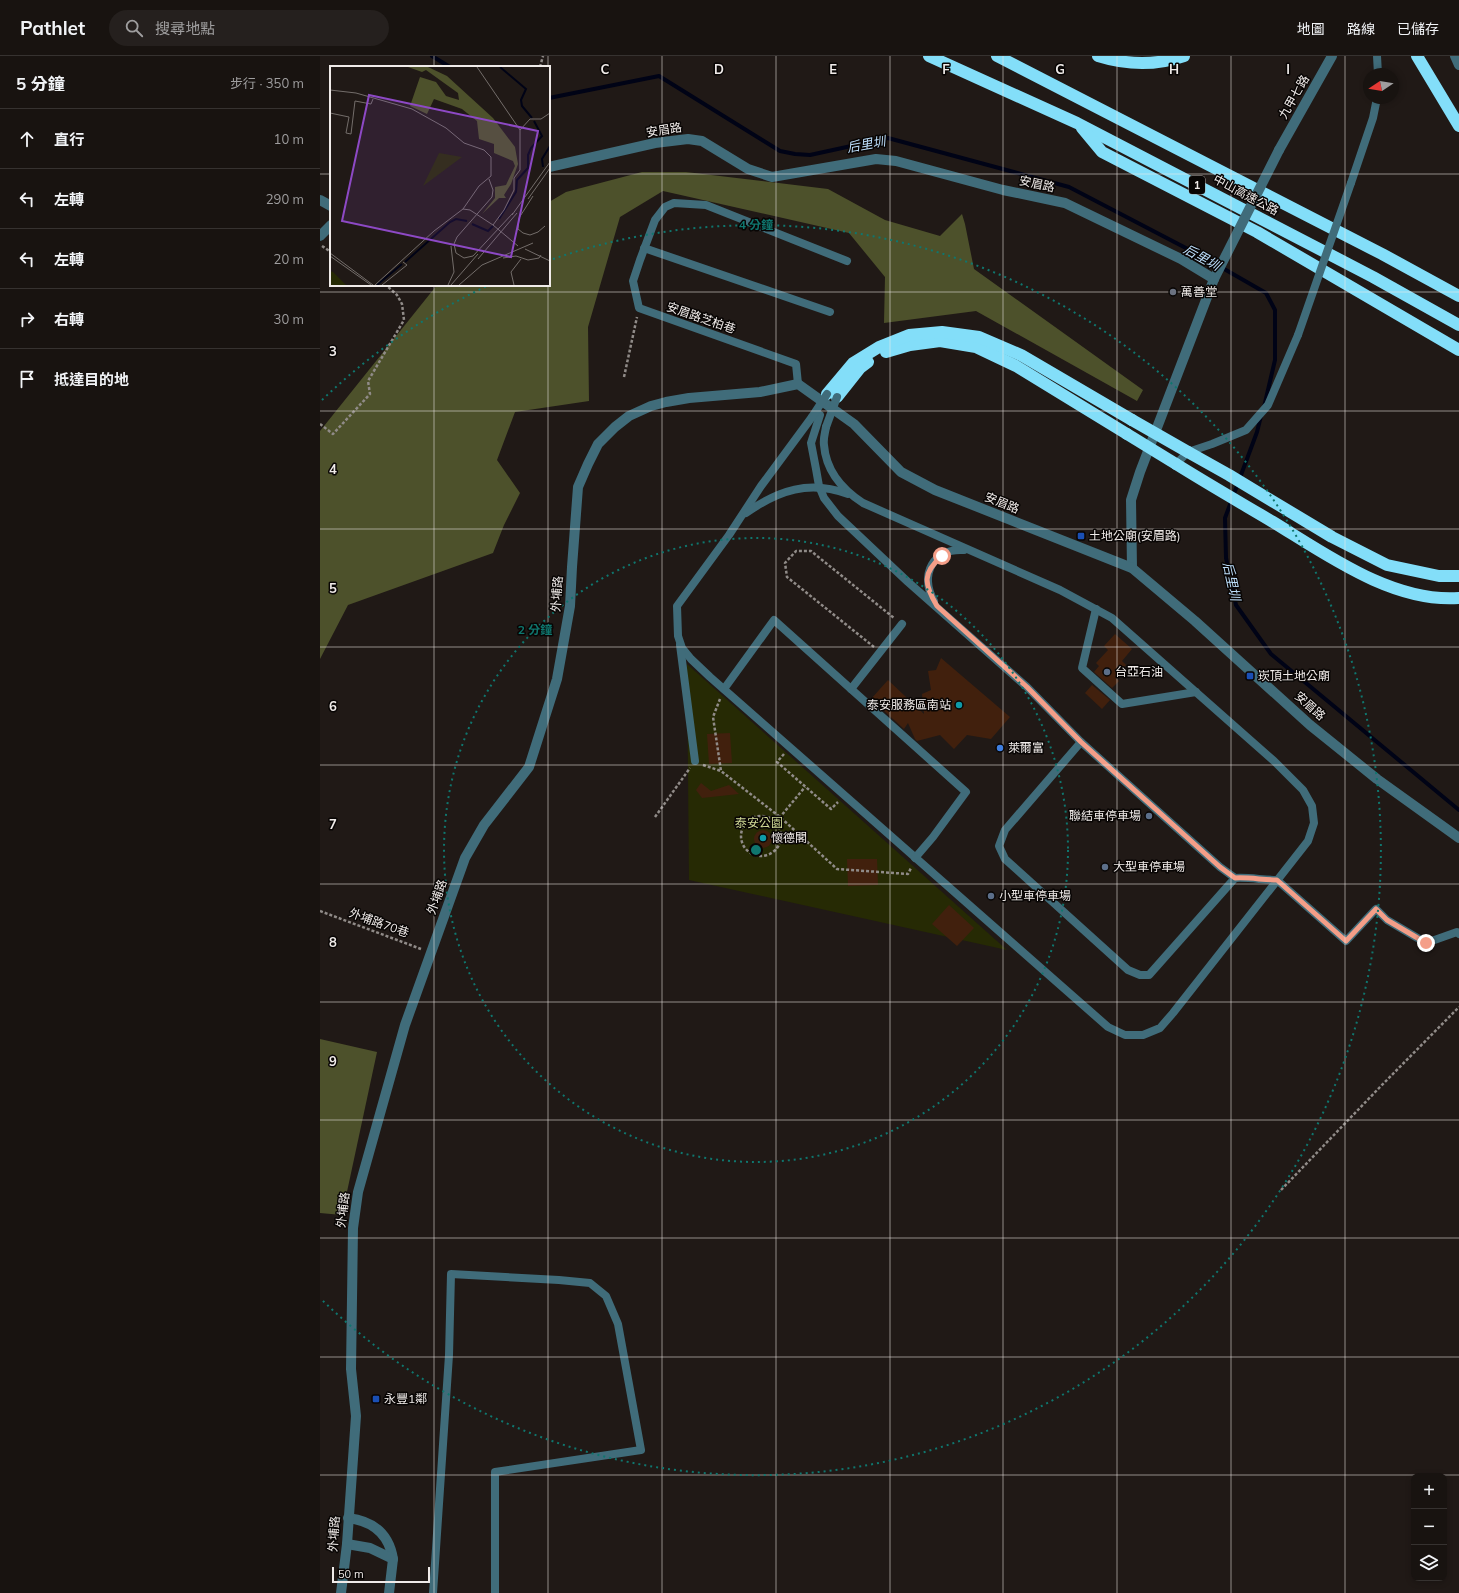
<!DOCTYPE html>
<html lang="zh-TW">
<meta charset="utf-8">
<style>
:root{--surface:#181310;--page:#25201e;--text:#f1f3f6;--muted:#9f9e9f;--line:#363230}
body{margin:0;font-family:Mulish,"Noto Sans TC",sans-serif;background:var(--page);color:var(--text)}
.controls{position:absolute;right:12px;bottom:12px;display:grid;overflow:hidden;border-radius:8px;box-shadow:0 2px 6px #0003}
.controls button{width:36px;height:36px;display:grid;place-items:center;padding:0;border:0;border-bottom:1px solid var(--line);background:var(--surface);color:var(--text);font:20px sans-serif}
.compass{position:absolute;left:1043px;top:12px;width:36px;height:36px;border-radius:50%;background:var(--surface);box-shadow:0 2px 6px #0003;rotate:258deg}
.scale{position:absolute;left:12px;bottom:10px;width:98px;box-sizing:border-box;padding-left:4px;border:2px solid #f0ebe9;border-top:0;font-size:11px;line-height:14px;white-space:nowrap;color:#f0ebe9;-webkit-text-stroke:3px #080504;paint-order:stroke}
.stop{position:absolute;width:12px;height:12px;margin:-9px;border:3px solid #f49e88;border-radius:50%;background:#fff}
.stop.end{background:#f49e88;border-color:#fff;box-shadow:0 1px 4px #0008}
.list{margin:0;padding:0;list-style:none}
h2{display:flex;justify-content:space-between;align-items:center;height:52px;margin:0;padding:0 16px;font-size:17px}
h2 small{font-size:13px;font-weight:400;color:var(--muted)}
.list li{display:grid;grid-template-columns:26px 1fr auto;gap:12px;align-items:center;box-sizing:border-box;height:60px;padding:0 16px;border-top:1px solid var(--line)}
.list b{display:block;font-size:15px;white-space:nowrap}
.list em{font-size:13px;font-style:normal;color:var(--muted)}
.icon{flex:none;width:22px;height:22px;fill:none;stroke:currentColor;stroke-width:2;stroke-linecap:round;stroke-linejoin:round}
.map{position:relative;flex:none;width:1139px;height:1537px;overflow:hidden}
header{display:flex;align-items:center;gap:24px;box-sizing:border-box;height:56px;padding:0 20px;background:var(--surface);border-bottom:1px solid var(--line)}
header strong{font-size:19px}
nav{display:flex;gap:22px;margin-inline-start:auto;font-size:14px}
.search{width:280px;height:36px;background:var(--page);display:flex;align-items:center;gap:10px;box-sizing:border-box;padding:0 14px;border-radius:22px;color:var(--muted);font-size:15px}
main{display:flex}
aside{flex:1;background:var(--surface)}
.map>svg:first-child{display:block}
.green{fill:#262a04}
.forest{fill:#4d512b}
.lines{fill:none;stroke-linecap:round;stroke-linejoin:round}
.stream{stroke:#000316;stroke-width:4}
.building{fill:#41200d}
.path{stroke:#908b88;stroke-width:2.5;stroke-dasharray:3 2;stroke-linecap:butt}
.service{stroke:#406c7a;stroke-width:8}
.minor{stroke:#406c7a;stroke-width:10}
.tertiary{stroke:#406c7a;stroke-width:10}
.motorway{stroke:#83def9;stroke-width:12}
.service-bridge{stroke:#406c7a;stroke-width:8}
.tertiary-bridge{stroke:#406c7a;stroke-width:10}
.motorway-bridge{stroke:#83def9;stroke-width:12}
.route{stroke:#f49e88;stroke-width:5}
.grid{fill:none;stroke:#f0ebe9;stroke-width:1;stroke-opacity:0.55}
.ring{fill:none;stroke:#0f766e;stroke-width:2;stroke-dasharray:2 4}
.worship-dot{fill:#6b7280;stroke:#080504;stroke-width:1.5}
.transit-dot{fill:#1a4fb4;stroke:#080504;stroke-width:1.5}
.service-dot{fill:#5c6f8a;stroke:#080504;stroke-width:1.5}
.culture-dot{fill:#0f9aa8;stroke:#080504;stroke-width:1.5}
.shop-dot{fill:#3f7fe0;stroke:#080504;stroke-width:1.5}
.labels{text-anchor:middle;stroke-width:3;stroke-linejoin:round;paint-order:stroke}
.shield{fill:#080504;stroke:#aaa6a4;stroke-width:1}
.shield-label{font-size:11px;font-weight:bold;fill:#f0ebe9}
.street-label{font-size:12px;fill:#f0ebe9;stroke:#080504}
.poi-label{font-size:12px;fill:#f0ebe9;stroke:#080504;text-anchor:start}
.park-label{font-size:12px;fill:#d1da96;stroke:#080504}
.water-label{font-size:13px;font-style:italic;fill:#bcddfa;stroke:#080504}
.inset-river{fill:none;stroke:#000316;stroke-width:2}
.inset-road{fill:none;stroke:#736d6a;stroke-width:1}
.view{fill:#8d49c5;fill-opacity:0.15;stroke:#8d49c5;stroke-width:2}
.inset-edge{fill:none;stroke:#f0ebe9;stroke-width:2}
.grid-label{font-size:13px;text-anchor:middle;font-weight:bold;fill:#f0ebe9;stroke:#080504;stroke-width:3;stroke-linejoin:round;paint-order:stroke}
.centre{fill:#0f766e;stroke:#080504;stroke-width:2}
.ring-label{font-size:12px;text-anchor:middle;font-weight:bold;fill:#0f766e;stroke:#080504;stroke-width:3;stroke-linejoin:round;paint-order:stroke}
</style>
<header>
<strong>Pathlet</strong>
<div class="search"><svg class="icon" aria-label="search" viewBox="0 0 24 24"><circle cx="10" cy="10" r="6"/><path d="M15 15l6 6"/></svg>搜尋地點</div>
<nav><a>地圖</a><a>路線</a><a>已儲存</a></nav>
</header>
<main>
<aside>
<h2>5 分鐘<small>步行 · 350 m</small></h2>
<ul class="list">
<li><svg class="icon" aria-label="ahead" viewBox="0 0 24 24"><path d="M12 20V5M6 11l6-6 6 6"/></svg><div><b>直行</b></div><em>10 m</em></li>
<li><svg class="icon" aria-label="left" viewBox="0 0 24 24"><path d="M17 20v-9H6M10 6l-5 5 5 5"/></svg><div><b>左轉</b></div><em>290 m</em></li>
<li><svg class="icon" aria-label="left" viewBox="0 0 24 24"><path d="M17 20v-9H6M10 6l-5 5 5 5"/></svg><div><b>左轉</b></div><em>20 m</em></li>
<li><svg class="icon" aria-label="right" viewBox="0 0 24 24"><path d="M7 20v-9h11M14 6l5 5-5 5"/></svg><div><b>右轉</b></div><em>30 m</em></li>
<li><svg class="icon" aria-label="arrive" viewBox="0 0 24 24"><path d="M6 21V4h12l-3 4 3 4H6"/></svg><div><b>抵達目的地</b></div></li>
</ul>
</aside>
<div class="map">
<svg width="1139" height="1537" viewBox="0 0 1139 1537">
<rect width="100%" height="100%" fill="#201916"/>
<!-- green -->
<path class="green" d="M367 608 687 894 369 824Z"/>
<!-- forest -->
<g class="forest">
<path d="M322 116H366L508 133 565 164 620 180 642 158 645 168 654 213 823 334 817 345 656 255 564 267 565 221 529 177 343 135 300 161 268 271 269 345 195 356 177 404 200 437 184 469 173 497 28 549 0 603V375L117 229H229V146L246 136Z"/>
<path d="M0 983 57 996 22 1159 0 1157Z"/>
</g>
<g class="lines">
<!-- stream -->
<g class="stream">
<path d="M112 0 130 11"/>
<path d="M229 42 339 20 460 95 475 98 490 99 568 82 749 131 885 202 946 237 955 254V304L944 351"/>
<path d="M941 360 937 376 905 462 906 502 916 549 951 598 1139 754"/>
</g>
</g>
<!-- building -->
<g class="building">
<path d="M795 578 812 593 802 605 806 609 795 621 799 625 792 632 774 616 779 610 776 607 788 594 784 590Z"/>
<path d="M621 602 690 661 671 683 647 679 634 693 620 679 597 685 595 683 588 667 584 673 551 643 568 624 604 658 602 638 611 634 608 615 616 614Z"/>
<path d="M772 629 790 644 782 653 765 637Z"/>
<path d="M410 677 412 707 389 708 387 678Z"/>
<path d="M381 727 391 735 409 729 419 738 382 742 376 734Z"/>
<circle cx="443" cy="783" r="9"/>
<path d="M527 803H557L558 829 528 830Z"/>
<path d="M629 849 654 872 637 890 612 868Z"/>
</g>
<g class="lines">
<!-- path -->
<g class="path">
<path d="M220 11 223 0"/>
<path d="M2 190 11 196"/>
<path d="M304 321 317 261"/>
<path d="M0 368 13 378 50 338 48 325 84 264 82 248 77 239 66 229"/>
<path d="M554 591 467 521 465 507 476 495H491L574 562"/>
<path d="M400 643 393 661 401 715 460 761 517 813 588 818 591 812"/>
<path d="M464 698 457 706 511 753 518 746"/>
<path d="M383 709 401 715"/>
<circle cx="441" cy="780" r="20"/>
<path d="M335 761 370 712"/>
<path d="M456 766 485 731"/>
<path d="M0 855 101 893"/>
<path d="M961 1134 1060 1031 1139 951"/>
</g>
<!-- service -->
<g class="service">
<path d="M1057 0 1058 18"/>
<path d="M1031 127 1053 62 1057 42"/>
<path d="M324 192 510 256"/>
<path d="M478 328 476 308 319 252 313 225 320 204 335 164 345 151 354 147 386 149 527 205"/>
<path d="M500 359 491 387 496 413 499 430 504 442 518 460 588 526 707 631 761 686 900 811 915 822C929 821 943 824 957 824L1026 885 1056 853 1067 864 1106 887 1137 876 1139 878"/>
<path d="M492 361 441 430 409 479 357 550 358 580 362 592 371 603 390 621 788 971 805 979H823L840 972 853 957 988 785 994 767 992 750 983 734 954 705 792 562 740 534 543 447C523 434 506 415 504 389 503 383 505 377 506 371"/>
<path d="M856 408 868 396 892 388 926 374 948 349 978 279"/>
<path d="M426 457C459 434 489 424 528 438"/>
<path d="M614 545C599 519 613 492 644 494"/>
<path d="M776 553 762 612 802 648 876 636"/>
<path d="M360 589 375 705"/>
<path d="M404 633 454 564 646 736 613 781 595 802"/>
<path d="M531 633 582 568"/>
<path d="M761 686 685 774 679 790 685 803 808 914 820 919H829L915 822"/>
<path d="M113 1537 129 1299 131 1218 239 1224 270 1227 286 1240 298 1268 321 1394 175 1416V1537"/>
</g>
<!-- minor -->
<g class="minor">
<path d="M1135 0 1139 9"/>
<path d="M229 111 335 87 368 83 382 85 428 113 452 121 556 103 576 105 683 134 745 147 861 203 894 223"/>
<path d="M28 1462C53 1465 69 1478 73 1503"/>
<path d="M27 1488 50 1492 73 1503 69 1537"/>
</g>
<!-- tertiary -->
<g class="tertiary">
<path d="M959 94 1012 0"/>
<path d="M0 144 11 150"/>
<path d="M0 180 11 169"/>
<path d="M812 512 811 444 820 416 894 223"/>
<path d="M21 1537 27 1488 36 1360 31 1313 33 1172 38 1136 85 969 145 802 164 769 209 711 237 623 250 550 252 511 258 431 268 408 278 388 295 371 309 360 331 350 346 346 369 342 440 336 478 328 534 368 581 416 615 434 812 512 875 565 990 669 1057 723 1139 782"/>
</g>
<!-- motorway -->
<g class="motorway">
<path d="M609 0 757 67 1053 221 1139 269"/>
<path d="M677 0 1062 198 1139 240"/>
<path d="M778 0C807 9 835 10 864 0"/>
<path d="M1097 0 1139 70"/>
<path d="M762 72 782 96 937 176 1139 294"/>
<path d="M566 296 590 289 620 285 656 291 696 310 807 378"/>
<path d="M507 338 533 307 559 291 589 279 622 276 659 281 701 299 812 364"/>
<path d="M517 341 540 312 548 306"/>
<path d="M868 396 909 419 1012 481 1067 509 1119 520H1139"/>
<path d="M856 408C888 428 921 447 953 466 1007 499 1073 547 1139 542"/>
</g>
<!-- service-bridge -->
<g class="service-bridge">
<path d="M978 279 1031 127"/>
<path d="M492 361 507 338"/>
<path d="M506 371 517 341"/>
</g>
<!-- tertiary-bridge -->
<path class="tertiary-bridge" d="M894 223 959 94"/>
<!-- motorway-bridge -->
<g class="motorway-bridge">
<path d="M812 364 868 396"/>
<path d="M807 378 856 408"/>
</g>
</g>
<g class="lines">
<!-- route -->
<path class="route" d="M622 500C602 517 604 528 617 550L707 631 761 686 900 811 915 822C929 821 943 824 957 824L1026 885 1056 853 1067 864 1106 887"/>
</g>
<!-- grid -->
<path class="grid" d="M114 0V11M228 0V11M342 0V1537M456 0V1537M570 0V1537M683 0V1537M797 0V1537M911 0V1537M1025 0V1537M0 118H11M229 118H1139M114 229V1537M228 229V1537M0 236H1139M0 355H1139M0 473H1139M0 591H1139M0 709H1139M0 828H1139M0 946H1139M0 1064H1139M0 1182H1139M0 1301H1139M0 1419H1139"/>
<!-- distance rings -->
<g class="ring">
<circle cx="436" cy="794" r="312"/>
<path d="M2 344A625 625 0 0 1 167 230M233 203A625 625 0 1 1 2 1244"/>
</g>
<!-- markers -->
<circle class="worship-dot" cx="853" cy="236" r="4"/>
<g class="transit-dot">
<rect x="757" y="476" width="8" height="8" rx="2"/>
<rect x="926" y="616" width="8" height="8" rx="2"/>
<rect x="52" y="1339" width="8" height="8" rx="2"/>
</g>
<g class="service-dot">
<circle cx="787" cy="616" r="4"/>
<circle cx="829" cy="760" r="4"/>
<circle cx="785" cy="811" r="4"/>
<circle cx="671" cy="840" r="4"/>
</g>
<g class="culture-dot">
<circle cx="639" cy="649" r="4"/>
<circle cx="443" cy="782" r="4"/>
</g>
<circle class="shop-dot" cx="680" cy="692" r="4"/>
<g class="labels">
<!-- shield labels -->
<rect class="shield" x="869" y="120" width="16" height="18" rx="3"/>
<g class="shield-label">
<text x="877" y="133">1</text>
</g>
<!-- street labels -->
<g class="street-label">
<text transform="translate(974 41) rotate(-60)" y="4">九甲七路</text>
<text transform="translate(344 74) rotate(-9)" y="4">安眉路</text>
<text transform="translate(717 128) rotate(12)" y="4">安眉路</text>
<text transform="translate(926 139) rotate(28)" y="4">中山高速公路</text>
<text transform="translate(381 262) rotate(19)" y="4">安眉路芝柏巷</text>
<text transform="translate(682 447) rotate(22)" y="4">安眉路</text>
<text transform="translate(237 538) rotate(-86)" y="4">外埔路</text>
<text transform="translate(990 650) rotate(42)" y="4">安眉路</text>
<text transform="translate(117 841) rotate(-70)" y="4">外埔路</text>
<text transform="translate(59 867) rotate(20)" y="4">外埔路70巷</text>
<text transform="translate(23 1154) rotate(-83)" y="4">外埔路</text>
<text transform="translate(14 1478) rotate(-86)" y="4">外埔路</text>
</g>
<!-- poi labels -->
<g class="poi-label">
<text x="861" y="240">萬善堂</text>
<text x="769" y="484">土地公廟(安眉路)</text>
<text x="795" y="620">台亞石油</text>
<text x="938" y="624">崁頂土地公廟</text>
<text x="631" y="653" text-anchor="end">泰安服務區南站</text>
<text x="688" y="696">萊爾富</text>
<text x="821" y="764" text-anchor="end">聯結車停車場</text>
<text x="451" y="786">懷德閣</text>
<text x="793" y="815">大型車停車場</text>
<text x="679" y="844">小型車停車場</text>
<text x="64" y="1347">永豐1鄰</text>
</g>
<!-- park labels -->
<g class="park-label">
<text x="439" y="771">泰安公園</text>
</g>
<!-- water labels -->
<g class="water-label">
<text transform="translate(546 88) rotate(-10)" y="5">后里圳</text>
<text transform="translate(882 201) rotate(29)" y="5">后里圳</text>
<text transform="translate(912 525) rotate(78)" y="5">后里圳</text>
</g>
</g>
<!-- overview -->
<g transform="translate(10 10)">
<rect width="220" height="220" fill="#201916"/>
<path d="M109 87 132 91 93 120ZM0 205 3 206 16 219H0Z" fill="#262a04"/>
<path d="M78 1H98L117 10 163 52 185 81 188 98 181 118 174 129 176 132H169L152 148 165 132V121L176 119 185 100 183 95 164 87V78L149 73 147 55 132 43 104 33 97 48 80 40 90 11 106 16 116 30 129 34 128 27 96 4 92 6Z" fill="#4d512b"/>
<path class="inset-river" d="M170 1 196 23 191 34 192 40 202 52M213 101 212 93 220 80M169 153 186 126 187 114 198 102V89L201 82 212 70 204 55M142 158 158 165 163 160M75 196 120 156 126 153 137 155M47 219 72 198"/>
<path class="inset-road" d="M147 1 190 64M0 24 26 27 82 43 116 62 134 77 154 84 161 91V110L149 120 133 143 104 165 45 219M0 47 19 51 16 67 21 68 25 35 41 38 43 33M159 113 163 124 162 131 127 171 124 178 126 187 134 192 143 190 183 147M203 130 189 152 188 163 193 167 200 169 208 166 215 160M198 133 220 102M133 143 140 144 163 159 188 180M182 149 220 96M163 159 174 144 184 124V112L190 104V64L200 53H211L220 47M195 183 220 195M0 187 43 219M0 190 41 219M173 192 186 190 198 194 209 192 211 189M148 193 187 147M52 219 77 199 73 196M118 219 124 206 121 180M121 219 148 188M129 219 152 199 203 177M184 219 181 206 191 193"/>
<path class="view" d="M39 29 208 65 181 191 12 155Z"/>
<rect width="220" height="220" class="inset-edge"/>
</g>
<g class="grid-label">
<text x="285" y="18">C</text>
<text x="399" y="18">D</text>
<text x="513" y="18">E</text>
<text x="626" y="18">F</text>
<text x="740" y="18">G</text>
<text x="854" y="18">H</text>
<text x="968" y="18">I</text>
<text x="13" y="300">3</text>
<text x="13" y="418">4</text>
<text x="13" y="537">5</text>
<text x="13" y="655">6</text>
<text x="13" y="773">7</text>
<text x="13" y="891">8</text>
<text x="13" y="1010">9</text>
</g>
<circle cx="436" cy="794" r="6" class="centre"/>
<g class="ring-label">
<text x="436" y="173">4 分鐘</text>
<text x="215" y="578">2 分鐘</text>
</g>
</svg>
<div class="controls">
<button>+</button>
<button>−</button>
<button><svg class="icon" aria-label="layers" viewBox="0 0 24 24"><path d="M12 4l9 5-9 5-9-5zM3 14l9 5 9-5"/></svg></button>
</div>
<svg class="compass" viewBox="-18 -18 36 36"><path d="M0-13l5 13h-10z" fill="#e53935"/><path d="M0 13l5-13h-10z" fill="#9f9e9f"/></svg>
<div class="scale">50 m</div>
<div class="stop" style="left:622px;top:500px"></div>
<div class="stop end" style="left:1106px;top:887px"></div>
</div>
</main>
